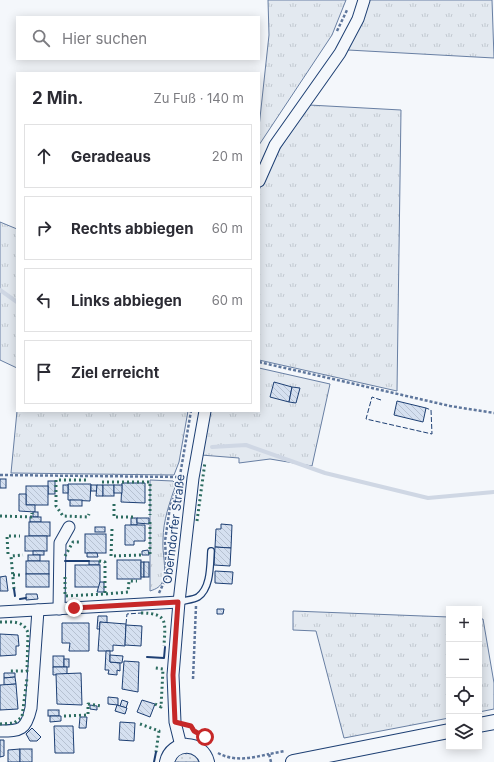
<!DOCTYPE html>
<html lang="de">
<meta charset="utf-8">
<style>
:root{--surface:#fff;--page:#f7f7f7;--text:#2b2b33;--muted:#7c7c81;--line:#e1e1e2}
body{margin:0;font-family:Inter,sans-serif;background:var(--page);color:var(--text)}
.controls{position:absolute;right:12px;bottom:12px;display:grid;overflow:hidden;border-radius:0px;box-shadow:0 2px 10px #0003}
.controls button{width:36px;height:36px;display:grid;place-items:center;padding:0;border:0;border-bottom:1px solid var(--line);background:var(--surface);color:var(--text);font:20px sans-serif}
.stop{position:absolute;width:12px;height:12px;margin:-9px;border:3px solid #c62828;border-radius:50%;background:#fff}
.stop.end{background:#c62828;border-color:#fff;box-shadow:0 1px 4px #0008}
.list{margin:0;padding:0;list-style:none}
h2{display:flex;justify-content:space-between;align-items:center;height:52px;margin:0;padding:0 16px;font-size:17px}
h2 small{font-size:13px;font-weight:400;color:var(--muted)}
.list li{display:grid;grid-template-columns:26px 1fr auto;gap:12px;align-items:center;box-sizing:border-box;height:64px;margin:0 8px 8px;padding:0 8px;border:1px solid var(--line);border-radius:0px}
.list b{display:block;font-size:15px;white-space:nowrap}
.list em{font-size:13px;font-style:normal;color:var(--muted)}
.icon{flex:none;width:22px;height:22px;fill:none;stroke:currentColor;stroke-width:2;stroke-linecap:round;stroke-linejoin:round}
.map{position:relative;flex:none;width:494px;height:762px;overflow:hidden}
.search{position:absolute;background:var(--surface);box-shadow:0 2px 10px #0003;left:16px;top:16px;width:244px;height:44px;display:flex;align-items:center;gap:10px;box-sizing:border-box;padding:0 14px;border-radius:0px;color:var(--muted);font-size:15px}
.panel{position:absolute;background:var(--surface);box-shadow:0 2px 10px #0003;left:16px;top:72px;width:244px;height:340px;border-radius:0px}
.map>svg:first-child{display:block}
.grass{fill:url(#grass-tufts);stroke:#687fa3}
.garden{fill:url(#garden-dots);stroke:#687fa3}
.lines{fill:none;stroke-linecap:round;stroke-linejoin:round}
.stream{stroke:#cfd7e4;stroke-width:4}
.building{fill:url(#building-back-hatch);stroke:#1d3f73}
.service-casing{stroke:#1d3f73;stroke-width:8}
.minor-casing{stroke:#1d3f73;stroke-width:13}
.tertiary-casing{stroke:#1d3f73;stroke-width:16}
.path{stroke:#5e769c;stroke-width:2.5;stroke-dasharray:3 2;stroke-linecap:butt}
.service{stroke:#f4f7fb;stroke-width:5.5}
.minor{stroke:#f4f7fb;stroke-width:11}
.tertiary{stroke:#f4f7fb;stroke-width:14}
.hedge{stroke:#2c6c60;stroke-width:3;stroke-dasharray:2 3;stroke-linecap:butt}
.fence{stroke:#1d3f73;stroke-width:1;stroke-dasharray:5 2;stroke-linecap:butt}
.wall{stroke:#1d3f73;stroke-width:2}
.route{stroke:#c62828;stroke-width:5}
.labels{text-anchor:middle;stroke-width:3;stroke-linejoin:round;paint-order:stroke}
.street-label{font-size:12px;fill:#1d3f73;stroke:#f4f7fb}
</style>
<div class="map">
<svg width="494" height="762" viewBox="0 0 494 762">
<defs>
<pattern id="grass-tufts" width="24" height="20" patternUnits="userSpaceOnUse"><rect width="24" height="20" fill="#e3e9f0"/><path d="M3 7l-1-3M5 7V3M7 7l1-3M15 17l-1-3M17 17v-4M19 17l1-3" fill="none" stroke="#c2c9d1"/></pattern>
<pattern id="garden-dots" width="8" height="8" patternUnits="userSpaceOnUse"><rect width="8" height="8" fill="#e3e9f0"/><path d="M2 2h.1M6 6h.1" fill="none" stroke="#c2c9d1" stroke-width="1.8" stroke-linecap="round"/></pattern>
<pattern id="building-back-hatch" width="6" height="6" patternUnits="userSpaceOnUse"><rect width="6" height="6" fill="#d5e0f0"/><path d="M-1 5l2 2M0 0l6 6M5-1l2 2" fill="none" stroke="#b6c1d1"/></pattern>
</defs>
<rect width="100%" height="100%" fill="#f4f7fb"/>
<!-- grass -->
<g class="grass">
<path d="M268 0H346L332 35 259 145V127L269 35Z"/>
<path d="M369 0H492L494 58 348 50Z"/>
<path d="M309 105 401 110 397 391 259 360V190L279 150Z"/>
<path d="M0 222 17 229V368L0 360Z"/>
<path d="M259 368 330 384 312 466 270 459 239 463V458L201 455 209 411H259Z"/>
<path d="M17 411H188L179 462 174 475 11 473Z"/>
<path d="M150 480 173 481 176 484C170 502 163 520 163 540 162 554 167 567 163 580 161 587 156 589 150 591Z"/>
<path d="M293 611 449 617V718L344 738 316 631 293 630Z"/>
<path d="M479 619H483L494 683V709L479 712Z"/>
</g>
<!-- garden -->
<path class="garden" d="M189 752 196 756 199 762H174L180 754Z"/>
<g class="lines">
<!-- stream -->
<g class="stream">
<path d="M0 290 17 302"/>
<path d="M212 447 246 445 325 473 428 498 494 492"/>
</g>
</g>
<!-- building -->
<g class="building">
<path d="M274 382 292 387 289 402 270 397Z"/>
<path d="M292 387 300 388 296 403 289 402Z"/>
<path d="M397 401 426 408 423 422 394 415Z"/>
<rect x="0" y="479" width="6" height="9"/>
<rect x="48" y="481" width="7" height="13"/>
<path d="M122 483H145V503L121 502Z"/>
<path d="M68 484H91L90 501 68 500Z"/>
<rect x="63" y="485" width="5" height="8"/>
<rect x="91" y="485" width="6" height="6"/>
<path d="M97 485H103V496H96Z"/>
<rect x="103" y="485" width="11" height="11"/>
<rect x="114" y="485" width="8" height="8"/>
<rect x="26" y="486" width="22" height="19"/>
<path d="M19 494H26V505H35V512L19 511Z"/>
<rect x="70" y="500" width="12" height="6"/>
<rect x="33" y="512" width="5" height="5"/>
<rect x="30" y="517" width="11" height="5"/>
<rect x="131" y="518" width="6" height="7"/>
<path d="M137 518H149V524L137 523Z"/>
<rect x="29" y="522" width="21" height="14"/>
<path d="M221 524 232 525 231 548 215 547 216 529H221Z"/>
<path d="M125 525H145V541H134V545H125Z"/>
<rect x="95" y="527" width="10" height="5"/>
<rect x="85" y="534" width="21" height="19"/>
<rect x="25" y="536" width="22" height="15"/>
<path d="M215 547 231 548 230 566 214 565Z"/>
<path d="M148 550 149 555H142V551Z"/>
<rect x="33" y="551" width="11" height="4"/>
<path d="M87 553H97L98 557H87Z"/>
<rect x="28" y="555" width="12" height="6"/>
<rect x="117" y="560" width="24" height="19"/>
<rect x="26" y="561" width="23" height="13"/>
<rect x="89" y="561" width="10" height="4"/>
<rect x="141" y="562" width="3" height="15"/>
<rect x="144" y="562" width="5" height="15"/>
<rect x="75" y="565" width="25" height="22"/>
<path d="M215 571 233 572 232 584 215 583Z"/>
<rect x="26" y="574" width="23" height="13"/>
<path d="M6 576 8 591H0V577Z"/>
<path d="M100 582H104V592H97Z"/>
<path d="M26 594H37L38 599 26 600Z"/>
<path d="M217 609H224L223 614H217Z"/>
<path d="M98 616H107V623L100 622V629H97Z"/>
<path d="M100 622 126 624 125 646 113 645V651H98Z"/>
<path d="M62 623H89V651H69L70 643H62Z"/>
<path d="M126 625 142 626 141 646 125 645Z"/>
<path d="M0 634 18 635 19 646H16V655L0 656Z"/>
<path d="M106 651H110V662L120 663V671L117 670V675L108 674 109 670H105Z"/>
<path d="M110 655 123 656 122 663 110 662Z"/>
<rect x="53" y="656" width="11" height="11"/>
<rect x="64" y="659" width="5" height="8"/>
<path d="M124 661 139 662 138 692 122 689Z"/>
<path d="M53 667H67V674L53 675Z"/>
<path d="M4 673H15V677L4 678Z"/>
<path d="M81 673 82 705 57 704 56 674Z"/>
<path d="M15 677 16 684 4 685V678Z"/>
<path d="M16 684 18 709 0 710V685Z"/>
<path d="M108 697 118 698V705L108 704Z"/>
<path d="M122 700 128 702 126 708 120 706Z"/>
<path d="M142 700 155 704 150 717 137 712Z"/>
<path d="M90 705 97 706V710L90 709Z"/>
<path d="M117 705 127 708 125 714 115 711Z"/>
<rect x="48" y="710" width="11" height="6"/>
<path d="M50 716H61V721L50 722Z"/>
<path d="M80 717H87L86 728H79Z"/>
<path d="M120 722 135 723 134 741 119 740Z"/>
<path d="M54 726H73L74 753H55Z"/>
<path d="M32 728 41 737 37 741H30L26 734Z"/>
<path d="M0 740H4V756L0 757Z"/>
<path d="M20 749V762H8V750Z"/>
<rect x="20" y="749" width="12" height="13"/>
</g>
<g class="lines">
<defs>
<path id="service" d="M179 602C185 600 193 600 198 597 211 588 210 565 211 551"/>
<g id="minor">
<path d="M259 181 275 145 340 53 358 19 364 0"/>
<path d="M59 609 60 543 69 527"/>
<path d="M0 612 179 602"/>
<path d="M0 731C21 731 26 730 31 708L38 610"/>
<path d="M181 746 175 722 173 675 179 602 193 478 205 411"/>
</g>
<g id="tertiary">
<path d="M479 725 494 722"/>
<path d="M167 762C172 740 202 741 207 762"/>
<path d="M293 762 449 731"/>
</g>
</defs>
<!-- service casing -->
<use href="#service" class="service-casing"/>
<!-- minor casing -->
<use href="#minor" class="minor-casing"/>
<!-- tertiary casing -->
<use href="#tertiary" class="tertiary-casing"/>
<!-- path -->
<g class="path">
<path d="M337 31 347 10"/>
<path d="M259 362 450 406 494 413"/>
<path d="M0 475 181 477"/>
<path d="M159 593 167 576 165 541 170 507 178 487 191 411"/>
<path d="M193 679 196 606"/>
<path d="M187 725 191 726 200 735"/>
<path d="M218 753C234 762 252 758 269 754"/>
<path d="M271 762 269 754 285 751"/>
</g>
<!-- service -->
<use href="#service" class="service"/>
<!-- minor -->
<use href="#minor" class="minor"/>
<!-- tertiary -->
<use href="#tertiary" class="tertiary"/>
<!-- hedge -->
<g class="hedge">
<path d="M86 480H56V506L63 516 88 517 89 514"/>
<path d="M102 482H150V515"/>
<path d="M114 504V517H134"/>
<path d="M0 516 32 517V513"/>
<path d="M197 521 205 462"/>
<path d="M150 522V556"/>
<path d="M112 529 111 556 142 555"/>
<path d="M8 554 7 536H20"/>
<path d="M65 556 73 542H79"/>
<path d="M13 575H20"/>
<path d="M65 577V596L105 594V562L99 561"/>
<path d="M14 589 11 556 23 555"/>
<path d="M106 594 128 592 129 581H137"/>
<path d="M141 613C169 613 165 623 164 646"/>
<path d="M0 622C11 622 24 620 28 633L27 671H10"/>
<path d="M155 704 161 707 163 669 155 668"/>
<path d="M64 716 88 715V704L102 706"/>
<path d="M0 724 14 723 22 717 27 678"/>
<path d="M140 724 159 731 156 752"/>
</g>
<!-- fence -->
<g class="fence">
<path d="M381 400 372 397 366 419 432 434 431 410 426 408"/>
<path d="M126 624 127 614 141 613"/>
</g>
<!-- wall -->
<g class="wall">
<path d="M65 561H89"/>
<path d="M14 589 15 596"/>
<path d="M20 599 26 598"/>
<path d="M147 657 164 658 165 647"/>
<path d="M154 762 156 752"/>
</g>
</g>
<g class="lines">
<!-- route -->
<path class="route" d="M74 608 178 602 173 675 175 722 191 726 194 731 205 737"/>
</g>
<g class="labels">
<!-- street labels -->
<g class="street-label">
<text transform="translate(174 529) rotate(-83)" y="4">Oberndorfer Straße</text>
</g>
</g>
</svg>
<div class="controls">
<button>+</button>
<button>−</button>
<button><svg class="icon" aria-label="locate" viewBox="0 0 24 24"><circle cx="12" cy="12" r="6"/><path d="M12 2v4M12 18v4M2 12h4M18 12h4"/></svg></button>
<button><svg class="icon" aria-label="layers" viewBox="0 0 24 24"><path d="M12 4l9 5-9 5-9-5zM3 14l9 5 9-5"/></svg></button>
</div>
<div class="stop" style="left:205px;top:737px"></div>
<div class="stop end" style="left:74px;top:608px"></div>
<div class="search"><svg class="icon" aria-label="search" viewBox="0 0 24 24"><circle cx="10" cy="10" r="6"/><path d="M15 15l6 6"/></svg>Hier suchen</div>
<section class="panel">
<h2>2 Min.<small>Zu Fuß · 140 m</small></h2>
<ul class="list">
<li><svg class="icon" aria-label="ahead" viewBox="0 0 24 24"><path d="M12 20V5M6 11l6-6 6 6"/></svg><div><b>Geradeaus</b></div><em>20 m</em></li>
<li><svg class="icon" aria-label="right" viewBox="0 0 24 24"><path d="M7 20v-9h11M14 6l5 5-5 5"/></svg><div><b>Rechts abbiegen</b></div><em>60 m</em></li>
<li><svg class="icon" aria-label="left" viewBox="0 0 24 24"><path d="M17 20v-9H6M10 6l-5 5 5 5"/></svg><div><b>Links abbiegen</b></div><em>60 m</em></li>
<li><svg class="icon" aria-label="arrive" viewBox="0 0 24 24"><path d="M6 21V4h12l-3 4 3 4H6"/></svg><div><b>Ziel erreicht</b></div></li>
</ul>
</section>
</div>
